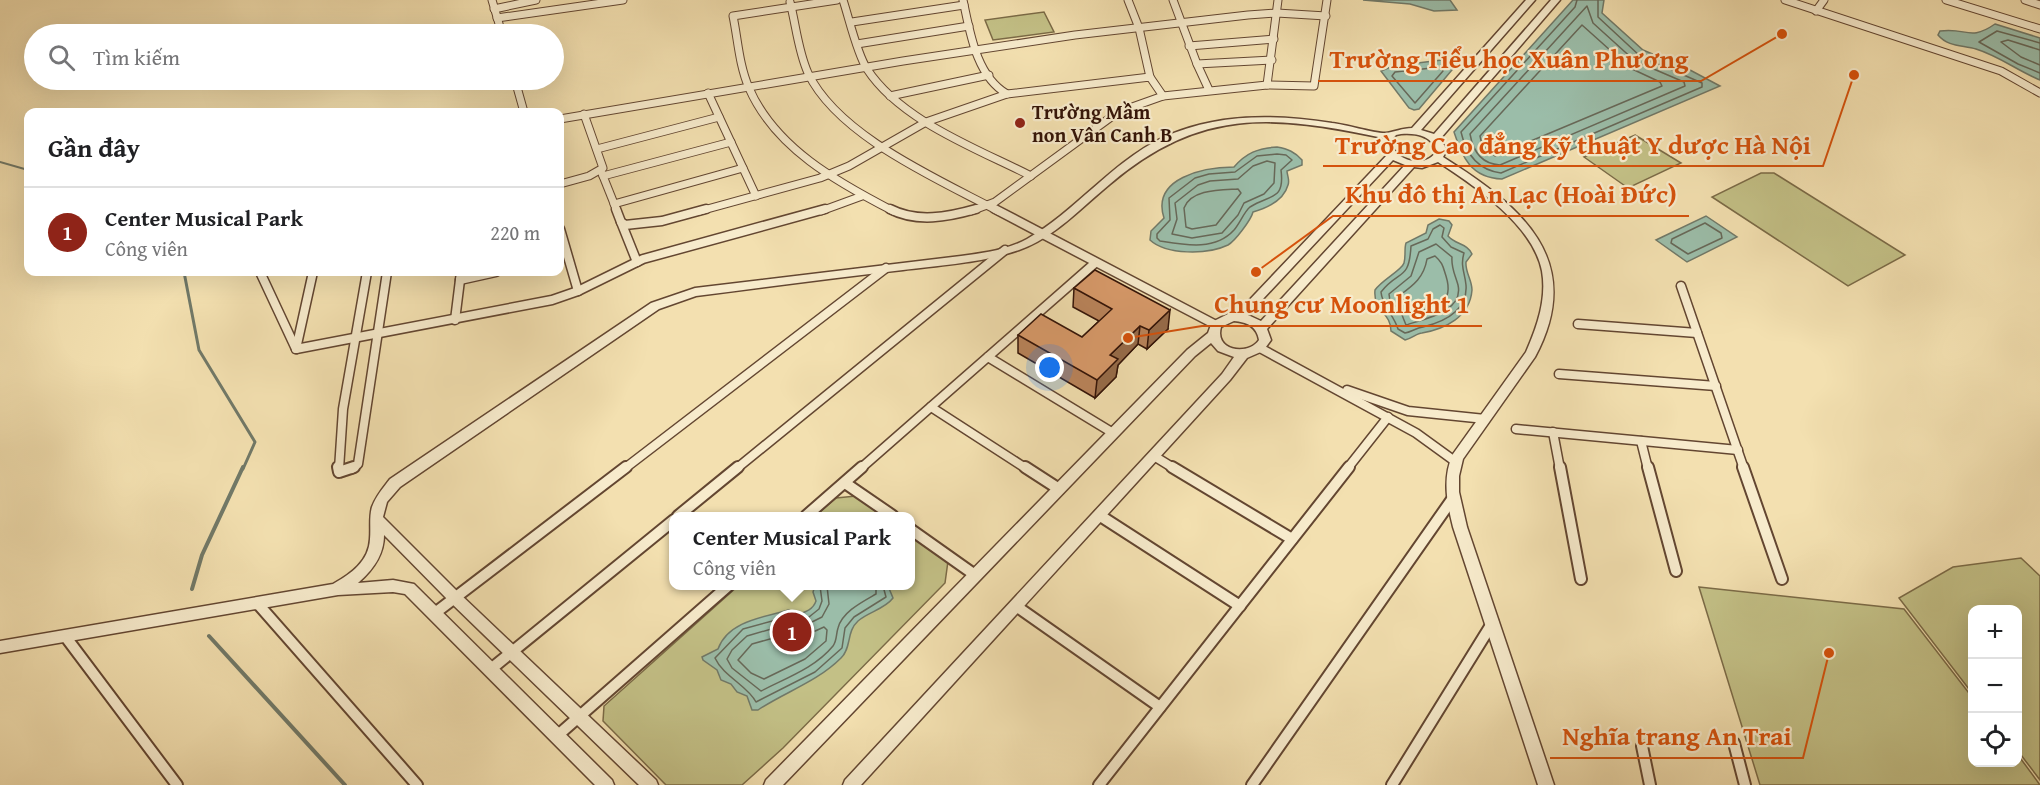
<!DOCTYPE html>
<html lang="vi">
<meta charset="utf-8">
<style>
:root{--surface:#fff;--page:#f6f6f6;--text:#202124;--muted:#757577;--line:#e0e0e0;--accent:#8f2418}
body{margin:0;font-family:"Gentium Book Plus",serif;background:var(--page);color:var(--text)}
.controls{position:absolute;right:18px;bottom:18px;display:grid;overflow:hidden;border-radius:12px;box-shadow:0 6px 24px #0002}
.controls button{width:54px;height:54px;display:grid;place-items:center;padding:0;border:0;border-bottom:2px solid var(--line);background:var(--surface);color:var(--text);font:30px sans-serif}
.you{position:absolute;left:1050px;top:368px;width:21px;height:21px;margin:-15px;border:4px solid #fff;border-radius:50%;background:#1a73e8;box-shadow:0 0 0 9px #1a73e833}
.badge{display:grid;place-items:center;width:39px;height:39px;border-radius:50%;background:var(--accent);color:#fff;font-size:20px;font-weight:700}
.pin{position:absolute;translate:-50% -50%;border:3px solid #fff;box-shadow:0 2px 6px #0006}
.popup{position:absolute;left:669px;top:512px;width:246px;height:78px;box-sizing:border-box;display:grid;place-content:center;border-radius:12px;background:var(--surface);filter:drop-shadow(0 2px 4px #0005);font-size:20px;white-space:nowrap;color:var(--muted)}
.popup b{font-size:22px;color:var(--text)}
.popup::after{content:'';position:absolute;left:50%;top:100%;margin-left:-12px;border:12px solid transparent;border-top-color:var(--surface)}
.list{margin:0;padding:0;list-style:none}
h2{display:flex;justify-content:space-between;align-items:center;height:78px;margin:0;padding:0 24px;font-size:26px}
h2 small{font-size:20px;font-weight:400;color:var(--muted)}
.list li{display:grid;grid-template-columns:39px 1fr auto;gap:18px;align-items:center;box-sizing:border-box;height:90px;padding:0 24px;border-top:2px solid var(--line)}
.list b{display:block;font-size:22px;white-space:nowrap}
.list p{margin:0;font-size:20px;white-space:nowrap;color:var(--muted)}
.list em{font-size:20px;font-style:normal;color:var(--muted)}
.icon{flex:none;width:33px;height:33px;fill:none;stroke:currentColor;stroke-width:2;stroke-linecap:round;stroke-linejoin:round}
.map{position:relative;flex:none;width:2040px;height:785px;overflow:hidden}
.search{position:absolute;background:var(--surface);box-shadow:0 6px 24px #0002;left:24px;top:24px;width:540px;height:66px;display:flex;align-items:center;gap:15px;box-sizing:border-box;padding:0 21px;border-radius:33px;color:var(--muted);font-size:22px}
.panel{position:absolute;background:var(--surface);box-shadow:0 6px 24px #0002;left:24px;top:108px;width:540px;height:168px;border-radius:12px}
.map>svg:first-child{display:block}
.green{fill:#c3c086;stroke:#7b6a46;stroke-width:1.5}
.water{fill:#9bbda9;stroke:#717968;stroke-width:1.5}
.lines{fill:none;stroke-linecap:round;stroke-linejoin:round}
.shore{stroke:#676858;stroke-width:1.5}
.stream-far2{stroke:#717968;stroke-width:2}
.stream-far1{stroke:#717968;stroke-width:3}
.stream{stroke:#717968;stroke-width:4}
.minor-far2-casing{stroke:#634631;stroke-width:9}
.minor-far1-casing{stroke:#634631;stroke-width:11}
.minor-casing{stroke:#634631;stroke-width:14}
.tertiary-casing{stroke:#634631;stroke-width:3}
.minor-far2{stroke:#f7ebcc;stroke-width:7}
.minor-far1{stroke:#f7ebcc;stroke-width:8}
.minor{stroke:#f7ebcc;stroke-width:10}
.tertiary{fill:#f7ebcc;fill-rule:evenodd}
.wall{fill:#ba845b;stroke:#331307;stroke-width:1.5}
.shaded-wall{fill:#976c4a;stroke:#331307;stroke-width:1.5}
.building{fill:#d89a6a;stroke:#331307;stroke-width:1.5}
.poi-dot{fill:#8f2418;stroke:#f7ebcc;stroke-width:2}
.labels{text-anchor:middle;stroke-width:4.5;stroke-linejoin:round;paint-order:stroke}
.far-poi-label{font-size:20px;font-weight:bold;fill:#331307;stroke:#f7ebcc;text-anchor:start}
.leader{fill:none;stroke:#d6520c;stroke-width:2}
.callout-dot{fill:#d6520c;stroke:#f7ebcc;stroke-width:2}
.callout-label{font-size:26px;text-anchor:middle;font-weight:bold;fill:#d6520c;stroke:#f7ebcc;stroke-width:4.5;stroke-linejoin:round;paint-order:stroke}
</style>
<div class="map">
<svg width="2040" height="785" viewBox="0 0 2040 785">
<rect width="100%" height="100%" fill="#f3e0b0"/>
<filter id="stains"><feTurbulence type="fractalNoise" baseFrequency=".00333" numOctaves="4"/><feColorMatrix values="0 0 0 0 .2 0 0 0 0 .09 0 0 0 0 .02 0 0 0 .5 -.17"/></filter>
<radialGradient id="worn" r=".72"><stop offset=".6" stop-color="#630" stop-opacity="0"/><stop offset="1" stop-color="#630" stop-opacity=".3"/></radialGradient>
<!-- green -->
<g class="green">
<path d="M1044 12 1054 32 993 40 985 20Z"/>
<path d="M1635 135 1681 163 1628 188 1584 157Z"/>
<path d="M1761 173H1774L1905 255 1848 286 1712 197Z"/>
<path d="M856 496 885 516H815L836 498Z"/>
<path d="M911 534 948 561 945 583 783 748 742 785H666L603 721 604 706 738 586H910Z"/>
<path d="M2021 558 2040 576V780L2018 751V610H1972V693L1899 598 1953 567Z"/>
<path d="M1699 587 1904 609 1972 697V762H2018V755L2040 785H1760Z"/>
</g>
<!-- water -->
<g class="water">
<path d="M1363 0H1450L1457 10 1434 11 1410 4Z"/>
<path d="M1573 0H1604L1602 13 1643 50 1690 70 1720 86 1502 179C1471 178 1462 157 1454 132Z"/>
<path d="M1995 24 2040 38V80C2018 71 1999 56 1976 49 1962 45 1948 47 1938 35L1940 31C1967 27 1969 42 1995 24Z"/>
<path d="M1450 59 1457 60V64L1419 109 1414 110 1409 108 1381 71 1393 66Z"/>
<path d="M1277 147C1288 149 1295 152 1302 160V165L1287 171C1287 175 1290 180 1288 185 1284 200 1267 208 1253 212 1251 220 1235 241 1228 245 1207 255 1166 255 1150 240L1151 231 1164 218C1151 178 1204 167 1234 167 1246 153 1258 148 1277 147Z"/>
<path d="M1706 216 1737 237 1687 262 1656 240Z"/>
<path d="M1439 219 1449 221 1452 225 1448 236C1456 245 1467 243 1472 254L1466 262C1465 272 1472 280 1472 290 1470 317 1445 329 1422 333 1417 333 1413 338 1405 340L1391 331C1391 312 1373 312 1375 290 1382 280 1402 270 1404 263 1406 256 1404 249 1406 243L1426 233 1428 225Z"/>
<path d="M815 586H888L893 598C885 609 868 612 858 621 846 632 852 647 841 658 817 682 785 692 758 710H752L747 696 737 692 731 684 721 680 717 670 703 660 702 657 718 649C728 621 764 617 789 610L796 615C805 612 813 610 816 601L813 592Z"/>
</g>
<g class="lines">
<!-- shore -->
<g class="shore">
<path d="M1577 0 1575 7 1461 132C1466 154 1478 170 1501 173L1702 87V83L1640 56 1598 17V0"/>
<path d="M1587 6 1593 23 1635 61 1684 82 1685 86 1500 165C1482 164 1473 151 1470 134Z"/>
<path d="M1582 25 1630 68 1660 82 1662 86 1495 156 1482 145 1480 136Z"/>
<path d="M2040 43 1997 31 1979 42 2018 64 2040 73"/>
<path d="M2040 50 2008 40 2001 42 2021 57 2040 65"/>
<path d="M1441 67 1443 71 1415 103 1392 76 1395 72Z"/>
<path d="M1277 154 1286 155 1292 160 1281 170C1285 201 1270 194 1250 207 1244 212 1240 223 1234 230 1215 251 1185 245 1160 241L1157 238V234L1170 220 1169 198 1195 178 1209 174 1235 172 1257 156Z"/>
<path d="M1267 161 1275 163 1274 183 1264 194 1244 203 1238 215 1222 233 1192 238 1172 234 1177 219 1175 203 1198 185 1210 181 1238 179 1253 166Z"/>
<path d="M1238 189 1241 193 1216 225 1192 229 1186 227 1184 208C1191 189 1221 190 1238 189Z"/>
<path d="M1705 223 1721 233 1722 238 1688 254 1671 243 1672 239Z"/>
<path d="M1440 225 1444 228 1442 237 1451 247 1464 253C1460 266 1465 273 1466 285 1468 311 1443 322 1423 327 1416 328 1411 332 1405 333L1398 329C1394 315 1382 306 1381 292 1399 269 1409 282 1411 246L1428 239 1433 229Z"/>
<path d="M1436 244 1452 257C1451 268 1455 274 1458 285 1464 312 1424 319 1406 325L1400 310 1390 301 1389 294 1411 276 1419 252Z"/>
<path d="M1435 256C1443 263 1443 267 1446 276 1455 305 1435 308 1411 312L1400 295C1414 285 1424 277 1427 259Z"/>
<path d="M820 586 822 601 819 609 809 617 798 621 787 617 743 629 715 658C723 676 748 686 756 702L815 672 842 648 845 628 854 617 886 597 883 586"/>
<path d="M827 586 829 604 822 617 800 628 785 625 747 636 732 650 727 659 732 668 761 691C786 678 815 668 833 646 837 641 836 634 838 628 842 612 862 602 876 594V586"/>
<path d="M824 627 827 630 826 641 805 659 764 679 751 673 738 660 752 644 784 635 802 637Z"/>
</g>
<!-- stream-far2 -->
<path class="stream-far2" d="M0 162 28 170"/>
<!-- stream-far1 -->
<path class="stream-far1" d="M184 272 199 350 255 442 243 469"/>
<!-- stream -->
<g class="stream">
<path d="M192 589 202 555 243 467"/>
<path d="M209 636 345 785"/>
</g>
<defs>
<g id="minor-far2">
<path d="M492 0 502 34"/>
<path d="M837 0 733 16C738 40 739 65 749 88 775 148 837 182 893 211"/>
<path d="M843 0C849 18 857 54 867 69 901 121 978 149 1031 176"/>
<path d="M963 0C970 32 976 76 1007 94"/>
<path d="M1128 0 1139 28 1150 77"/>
<path d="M1173 0 1197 64 1272 60"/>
<path d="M1785 0 2001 71 2040 93"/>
<path d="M1946 0 2040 29"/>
<path d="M2025 0 2040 5"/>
<path d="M790 2C796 25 798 51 808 73 838 136 938 179 998 211"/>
<path d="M494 9 536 0"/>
<path d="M1816 11 1824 0"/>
<path d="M497 18 623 0"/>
<path d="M852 22 964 5"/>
<path d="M857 44 969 26"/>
<path d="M1189 46 1274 39"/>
<path d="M1197 64 1209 90"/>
<path d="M515 80 524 112"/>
<path d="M1267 85 1278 0"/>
<path d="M708 93 756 196"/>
<path d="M890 96 989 75"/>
<path d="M560 119 903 61 1075 35 1248 15 1277 13 1326 16"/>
<path d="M597 149 719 117"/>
<path d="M601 171 617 211"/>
<path d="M603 176 731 142"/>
<path d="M560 184 589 176 603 168 584 114"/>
<path d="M614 204 743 168"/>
<path d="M700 211 820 178 849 166 926 122 1007 94 1150 77 1163 96"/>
<path d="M821 211 862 196"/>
<path d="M971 211 995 202 1118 112 1163 96 1267 85 1314 86 1327 0"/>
</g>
<g id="minor-far1">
<path d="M616 209 621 222 625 225 662 221 706 209"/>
<path d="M890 209C917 223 948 217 976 209"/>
<path d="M995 209 1216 325"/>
<path d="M621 222 637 262"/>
<path d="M560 229 578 291"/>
<path d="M260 272 296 349 552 300 578 291 643 259 825 209"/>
<path d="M460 280 496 272"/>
<path d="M1681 286 1744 469"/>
<path d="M455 320 461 272"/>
<path d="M1578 324 1697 333"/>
<path d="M1260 348 1416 433 1456 462"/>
<path d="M296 349 313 272"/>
<path d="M988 357 1113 433"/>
<path d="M1559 374 1716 386"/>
<path d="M1347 390 1408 411 1485 419"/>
<path d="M931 407 1027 469"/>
<path d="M1516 429 1738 450"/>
<path d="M1553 432 1560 469"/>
<path d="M1641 441 1648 469"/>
<path d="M1154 456 1175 469"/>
<path d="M339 469 343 409 367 272"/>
<path d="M352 469 358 464 387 272"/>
<path d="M624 469 886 268"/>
<path d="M736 469 1005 250"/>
<path d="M860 469 1095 263"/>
<path d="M1347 469 1388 417"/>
</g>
<g id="minor">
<path d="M338 467 339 472 354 467"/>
<path d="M1025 467 1059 489"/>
<path d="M1172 467 1292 539"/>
<path d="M1560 467 1581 579"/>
<path d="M1648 467 1676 571"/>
<path d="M1743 467 1782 579"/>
<path d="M845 483 893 516"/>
<path d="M1099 515 1240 606"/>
<path d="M678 516 738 467"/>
<path d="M806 516 862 467"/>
<path d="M910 529 975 575"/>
<path d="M258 604 417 785"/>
<path d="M1016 606 1160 707"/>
<path d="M435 613 626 467"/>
<path d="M65 636 177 785"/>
<path d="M491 669 674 520"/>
<path d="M557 736 728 586"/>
<path d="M1734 743 1745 785"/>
<path d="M1642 746 1650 785"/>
<path d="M1099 785 1349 467"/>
<path d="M1252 785 1453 498"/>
<path d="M1392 785 1493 622"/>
</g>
<path id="tertiary" d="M1526 0H1535L1421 130 1434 134 1551 0H1560L1440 139 1447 150 1443 157C1521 206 1587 260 1535 357L1463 459 1459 476V492L1467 527 1554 785H1538L1453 527C1447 503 1442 478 1453 454L1526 352C1537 327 1547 299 1542 271 1533 225 1475 186 1438 162L1422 168 1414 167 1267 329 1271 340 1263 351 1247 358 1230 380 861 785H843L845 780 1222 374 1234 357 1218 351 1211 343 1195 356 783 785H764L766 780 1187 350 1208 333 1212 322 1228 314 1237 313 1387 155 1382 149 1380 141 1383 138C1273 115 1201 107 1110 184 1082 207 1054 238 1019 250 982 263 942 265 903 270 834 278 765 287 696 296L659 309 400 487 387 502 383 517 460 594 656 780 658 785H639L450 602 384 535C384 555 373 570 358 583L393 580 414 584 612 780 614 785H595L405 594 393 592 338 595 0 653V641L333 584C351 574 369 561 370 539 371 528 369 517 372 507 376 496 383 488 390 479L651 303 695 288 961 256C984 253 1007 250 1027 239 1076 211 1111 163 1162 138 1216 113 1275 114 1332 123 1344 124 1377 134 1386 133 1394 132 1403 128 1412 128ZM1401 134C1416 133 1430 135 1437 150 1427 170 1395 161 1390 142L1396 135ZM1393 160 1405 165 1261 321 1248 315ZM1234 321C1246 322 1257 326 1259 340 1248 356 1214 351 1221 327Z"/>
</defs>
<!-- minor-far2 casing -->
<use href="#minor-far2" class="minor-far2-casing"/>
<!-- minor-far1 casing -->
<use href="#minor-far1" class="minor-far1-casing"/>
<!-- minor casing -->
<use href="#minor" class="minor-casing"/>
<!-- tertiary casing -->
<use href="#tertiary" class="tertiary-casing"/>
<!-- minor-far2 -->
<use href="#minor-far2" class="minor-far2"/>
<!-- minor-far1 -->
<use href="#minor-far1" class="minor-far1"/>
<!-- minor -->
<use href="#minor" class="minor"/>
<!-- tertiary -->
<use href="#tertiary" class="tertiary"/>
</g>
<!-- wall -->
<path class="wall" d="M1074 288 1168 329 1147 349 1138 344 1118 365 1116 377 1095 398 1018 353V335L1082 337 1099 321 1073 307Z"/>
<!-- shaded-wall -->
<g class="shaded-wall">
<path d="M1170 310 1168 329 1147 349 1149 330Z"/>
<path d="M1140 326 1138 344 1118 365 1116 377 1095 398 1097 380 1110 355Z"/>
</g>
<!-- building -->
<path class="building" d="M1095 270 1170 310 1149 330 1140 326 1110 355 1118 359 1097 380 1018 335 1041 314 1082 337 1112 309 1074 288Z"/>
<!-- markers -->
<circle class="poi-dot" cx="1020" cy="123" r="6"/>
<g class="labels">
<!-- far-poi labels -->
<g class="far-poi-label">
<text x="1032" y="119">Trường Mầm<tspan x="1032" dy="23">non Vân Canh B</tspan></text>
</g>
</g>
<!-- callouts -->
<path class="leader" d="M1782 34L1701 81H1318M1854 75L1823 166H1323M1256 272L1333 216H1689M1128 338L1202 326H1482M1829 653L1803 758H1550"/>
<g class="callout-dot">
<circle cx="1782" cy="34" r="6"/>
<circle cx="1854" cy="75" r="6"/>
<circle cx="1256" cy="272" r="6"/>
<circle cx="1128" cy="338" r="6"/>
<circle cx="1829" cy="653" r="6"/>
</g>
<g class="callout-label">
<text x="1509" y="68">Trường Tiểu học Xuân Phương</text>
<text x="1573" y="154">Trường Cao đẳng Kỹ thuật Y dược Hà Nội</text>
<text x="1511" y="203">Khu đô thị An Lạc (Hoài Đức)</text>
<text x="1342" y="313">Chung cư Moonlight 1</text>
<text x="1677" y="745">Nghĩa trang An Trai</text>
</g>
<rect width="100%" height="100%" filter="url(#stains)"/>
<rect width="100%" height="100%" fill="url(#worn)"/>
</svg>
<div class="controls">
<button>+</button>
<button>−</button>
<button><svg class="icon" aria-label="locate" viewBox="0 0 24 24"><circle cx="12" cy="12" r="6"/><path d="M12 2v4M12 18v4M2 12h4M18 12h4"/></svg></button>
</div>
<div class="you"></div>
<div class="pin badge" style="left:792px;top:632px">1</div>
<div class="popup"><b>Center Musical Park</b>Công viên</div>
<div class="search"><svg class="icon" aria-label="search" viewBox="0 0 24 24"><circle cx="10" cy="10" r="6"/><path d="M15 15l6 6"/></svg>Tìm kiếm</div>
<section class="panel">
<h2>Gần đây<small></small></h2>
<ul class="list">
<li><span class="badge">1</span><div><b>Center Musical Park</b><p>Công viên</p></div><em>220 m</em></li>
</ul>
</section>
</div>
